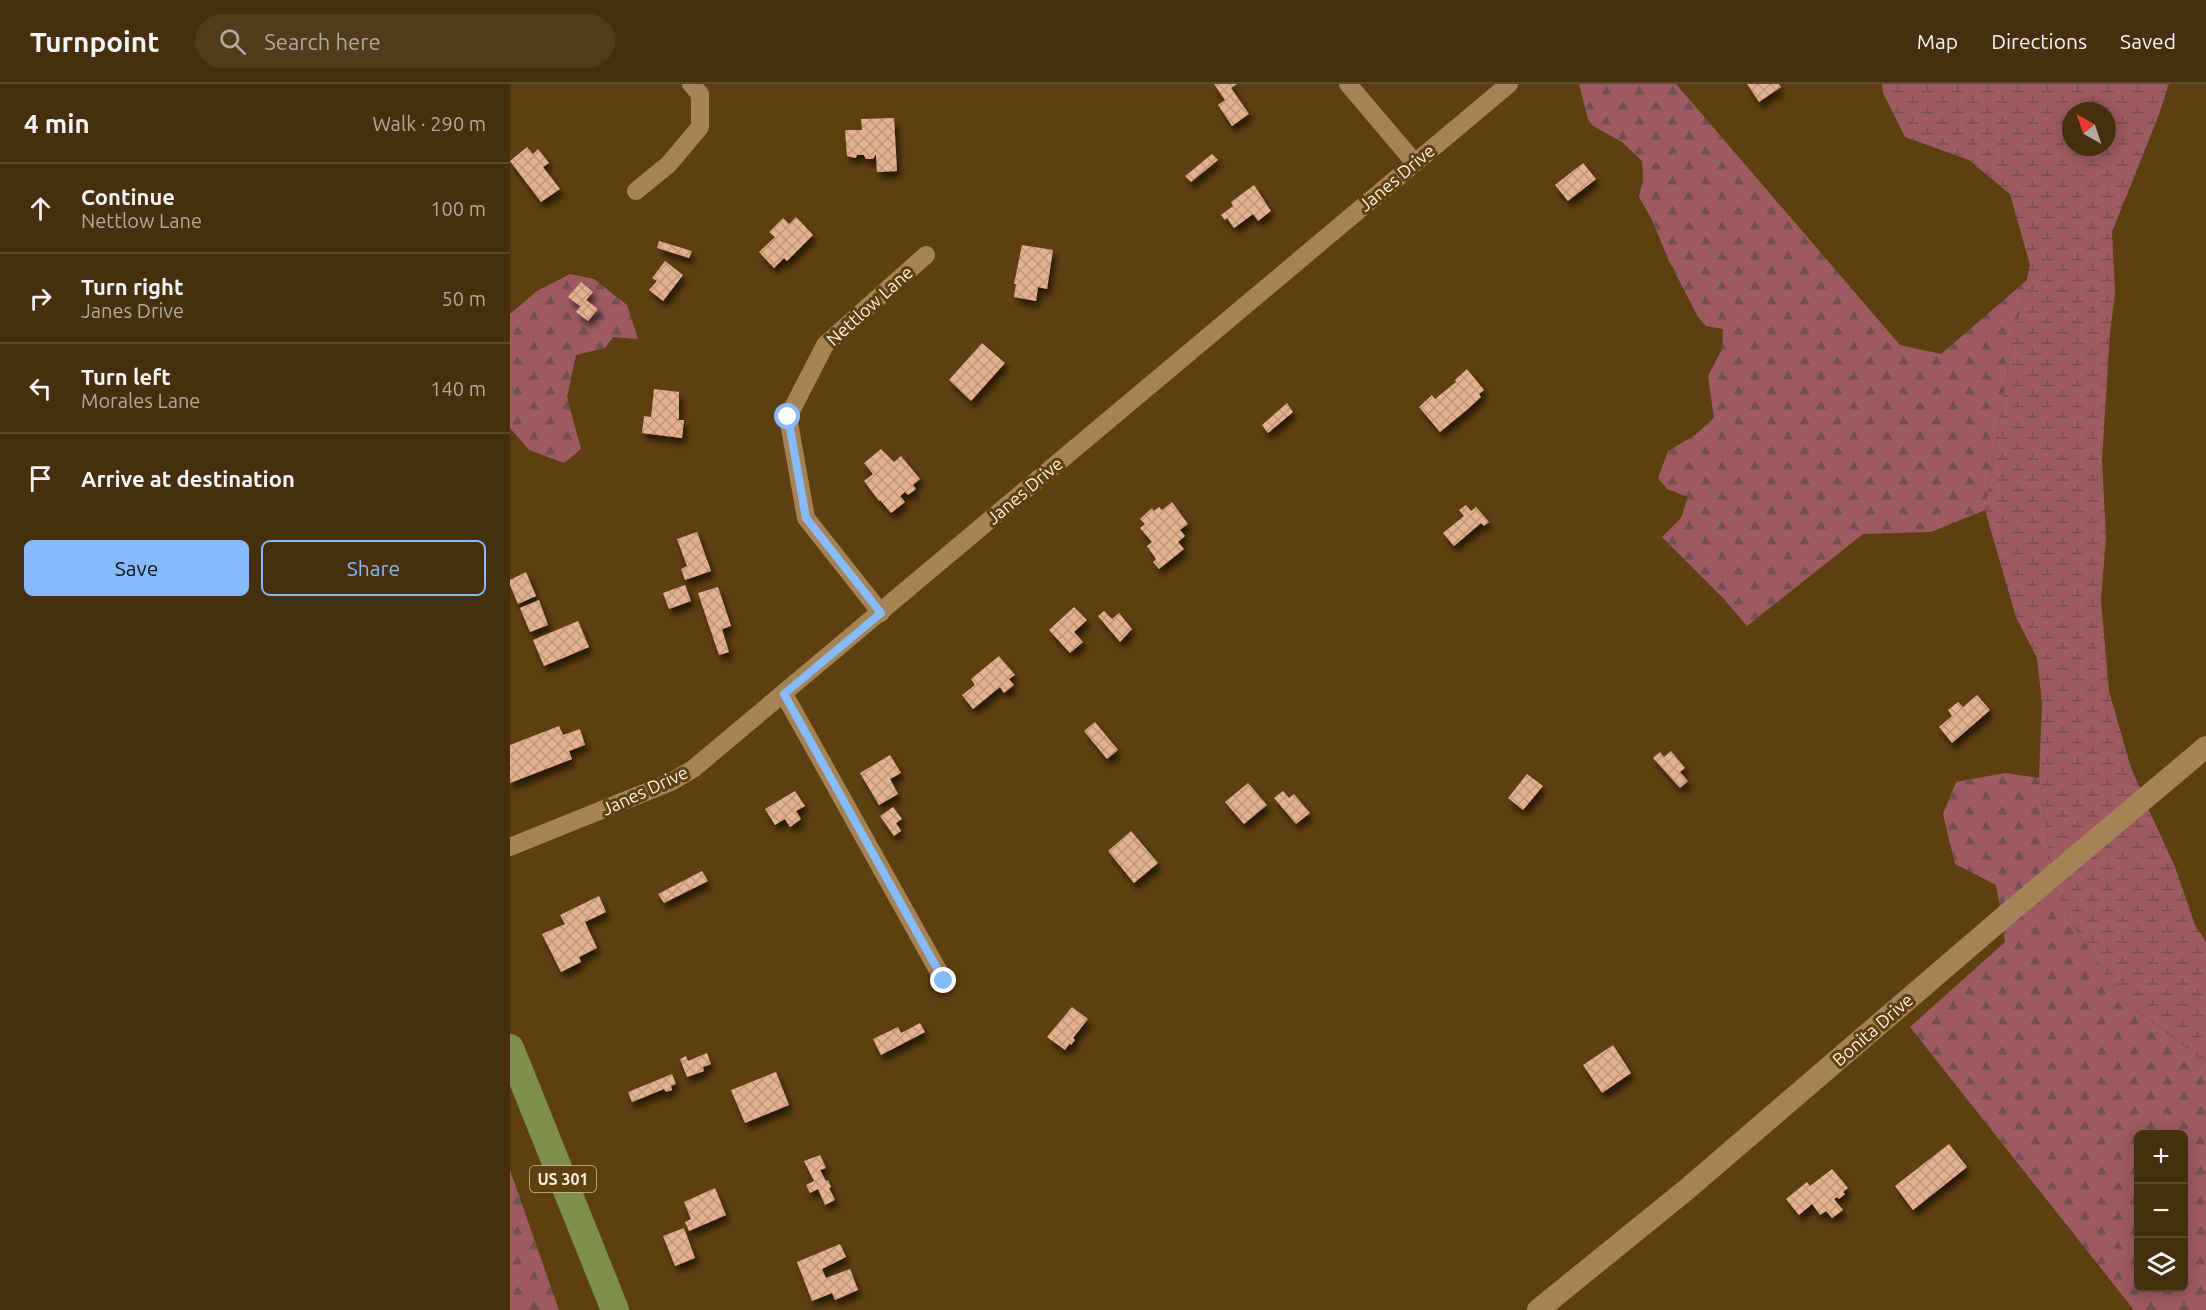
<!DOCTYPE html>
<meta charset="utf-8">
<style>
:root{--surface:#462f0c;--page:#503b1a;--text:#f1f3f6;--muted:#b0a99d;--line:#5e4a2d;--accent:#85bbfb}
body{margin:0;font-family:Ubuntu,sans-serif;background:var(--page);color:var(--text)}
.controls{position:absolute;right:18px;bottom:18px;display:grid;overflow:hidden;border-radius:9px;box-shadow:0 3px 15px #0003}
.controls button{width:54px;height:54px;display:grid;place-items:center;padding:0;border:0;border-bottom:2px solid var(--line);background:var(--surface);color:var(--text);font:30px sans-serif}
.compass{position:absolute;left:1552px;top:18px;width:54px;height:54px;border-radius:50%;background:var(--surface);box-shadow:0 3px 15px #0003;rotate:320deg}
.stop{position:absolute;width:18px;height:18px;margin:-14px;border:4px solid #85bbfb;border-radius:50%;background:#fff}
.stop.end{background:#85bbfb;border-color:#fff;box-shadow:0 2px 6px #0008}
.list{margin:0;padding:0;list-style:none}
h2{display:flex;justify-content:space-between;align-items:center;height:78px;margin:0;padding:0 24px;font-size:26px}
h2 small{font-size:20px;font-weight:400;color:var(--muted)}
.list li{display:grid;grid-template-columns:39px 1fr auto;gap:18px;align-items:center;box-sizing:border-box;height:90px;padding:0 24px;border-top:2px solid var(--line)}
.list b{display:block;font-size:22px;white-space:nowrap}
.list p{margin:0;font-size:20px;white-space:nowrap;color:var(--muted)}
.list em{font-size:20px;font-style:normal;color:var(--muted)}
.actions{display:flex;gap:12px;padding:18px 24px}
.actions a{flex:1;padding:14px 0;border:2px solid var(--accent);border-radius:9px;text-align:center;font-size:21px;color:var(--accent)}
.actions .main{background:var(--accent);color:#111}
.icon{flex:none;width:33px;height:33px;fill:none;stroke:currentColor;stroke-width:2;stroke-linecap:round;stroke-linejoin:round}
.map{position:relative;flex:none;width:1696px;height:1226px;overflow:hidden}
header{display:flex;align-items:center;gap:36px;box-sizing:border-box;height:84px;padding:0 30px;background:var(--surface);border-bottom:2px solid var(--line)}
header strong{font-size:28px}
nav{display:flex;gap:33px;margin-inline-start:auto;font-size:21px}
.search{width:420px;height:54px;background:var(--page);display:flex;align-items:center;gap:15px;box-sizing:border-box;padding:0 21px;border-radius:33px;color:var(--muted);font-size:22px}
main{display:flex}
aside{flex:1;background:var(--surface)}
.map>svg:first-child{display:block}
.forest{fill:url(#forest-firs);fill-rule:evenodd}
.wetland{fill:url(#wetland-marsh);fill-rule:evenodd}
.building{fill:url(#building-cross-hatch);filter:url(#shadow)}
.lines{fill:none;stroke-linecap:round;stroke-linejoin:round}
.minor{stroke:#a58356;stroke-width:18}
.tertiary{stroke:#a58356;stroke-width:22}
.primary{stroke:#808e4c;stroke-width:28}
.route{stroke:#85bbfb;stroke-width:8}
.labels{text-anchor:middle;stroke-width:6;stroke-linejoin:round;paint-order:stroke}
.shield{fill:#5e3f10;stroke:#cdba9e;stroke-width:1.5}
.shield-label{font-size:16px;font-weight:bold;fill:#fdeedb}
.street-label{font-size:18px;fill:#fdeedb;stroke:#5e3f10}
</style>
<header>
<strong>Turnpoint</strong>
<div class="search"><svg class="icon" aria-label="search" viewBox="0 0 24 24"><circle cx="10" cy="10" r="6"/><path d="M15 15l6 6"/></svg>Search here</div>
<nav><a>Map</a><a>Directions</a><a>Saved</a></nav>
</header>
<main>
<aside>
<h2>4 min<small>Walk · 290 m</small></h2>
<ul class="list">
<li><svg class="icon" aria-label="ahead" viewBox="0 0 24 24"><path d="M12 20V5M6 11l6-6 6 6"/></svg><div><b>Continue</b><p>Nettlow Lane</p></div><em>100 m</em></li>
<li><svg class="icon" aria-label="right" viewBox="0 0 24 24"><path d="M7 20v-9h11M14 6l5 5-5 5"/></svg><div><b>Turn right</b><p>Janes Drive</p></div><em>50 m</em></li>
<li><svg class="icon" aria-label="left" viewBox="0 0 24 24"><path d="M17 20v-9H6M10 6l-5 5 5 5"/></svg><div><b>Turn left</b><p>Morales Lane</p></div><em>140 m</em></li>
<li><svg class="icon" aria-label="arrive" viewBox="0 0 24 24"><path d="M6 21V4h12l-3 4 3 4H6"/></svg><div><b>Arrive at destination</b></div></li>
</ul>
<div class="actions"><a class="main">Save</a><a>Share</a></div>
</aside>
<div class="map">
<svg width="1696" height="1226" viewBox="0 0 1696 1226">
<defs>
<pattern id="forest-firs" width="22" height="20" patternUnits="userSpaceOnUse" patternTransform="scale(1.5)"><rect width="22" height="20" fill="#9d5a61"/><path d="M5 1l3.5 6h-7zM16 11l3.5 6h-7z" fill="#745052"/></pattern>
<pattern id="wetland-marsh" width="20" height="14" patternUnits="userSpaceOnUse" patternTransform="scale(1.5)"><rect width="20" height="14" fill="#9d5a61"/><path d="M1 5h8M5 5V1M11 12h8M15 12V8" fill="none" stroke="#745052"/></pattern>
<pattern id="building-cross-hatch" width="8" height="8" patternUnits="userSpaceOnUse" patternTransform="scale(1.5)"><rect width="8" height="8" fill="#e4b090"/><path d="M0 0l8 8M0 8l8-8" fill="none" stroke="#be967c"/></pattern>
<filter id="shadow"><feDropShadow dx="3.5" dy="6" stdDeviation="3" flood-color="#0009"/></filter>
</defs>
<rect width="100%" height="100%" fill="#5e3f10"/>
<!-- forest -->
<g class="forest">
<path d="M1069 0H1166L1390 261 1431 270 1517 196 1500 271 1475 426 1421 448 1353 450 1237 542 1214 515 1152 453 1171 434 1178 413 1157 405 1148 394 1158 367 1185 351 1204 334 1198 292 1212 265 1213 245 1196 242 1188 233 1159 177 1142 136 1129 113 1133 95 1132 77 1112 58 1083 42 1078 35Z"/>
<path d="M60 190 84 195 117 221 128 255 103 253 95 264 66 271 57 313 71 365 54 379 19 366 0 344V230L27 207Z"/>
<path d="M1495 689 1529 694 1541 782 1490 824 1486 801 1445 780 1433 730 1446 698Z"/>
<path d="M1544 802 1561 838 1613 916 1685 970 1696 988V1226H1624L1400 943 1495 858 1493 846ZM1628 1050H1674V1204H1628Z"/>
<path d="M0 1086 49 1226H0Z"/>
</g>
<!-- wetland -->
<g class="wetland">
<path d="M1372 0H1659L1648 33 1602 148 1605 208 1600 250 1592 375 1596 453 1591 516 1599 607 1621 684 1631 706 1541 782 1529 694 1532 619 1527 574 1506 533 1475 426 1500 271 1520 181 1500 110 1459 76 1395 53 1373 9ZM1561 27H1597V63H1561Z"/>
<path d="M1638 724 1665 783 1685 841 1696 858V988L1685 970 1613 916 1561 838 1544 802Z"/>
</g>
<!-- building -->
<g class="building">
<path d="M704 0H727L721 4 739 30 722 42 708 21 715 16Z"/>
<path d="M1237 0H1269L1271 3 1249 18Z"/>
<path d="M384 34 387 87 367 88 366 70 363 75H356L354 71H347L346 74 337 72 335 46H352L351 35Z"/>
<path d="M17 63 23 70 28 65 39 79 33 83 50 105 31 118 0 77Z"/>
<path d="M702 70 708 76 681 98 675 92Z"/>
<path d="M1073 79 1086 95 1058 117 1045 101Z"/>
<path d="M744 101 761 127 748 137 743 130 724 144 717 134 715 136 711 131 723 122 721 118Z"/>
<path d="M286 133 303 151 277 177 274 174 264 184 249 168 265 153 259 148 273 134 279 140Z"/>
<path d="M149 157 182 167 179 174 147 164Z"/>
<path d="M512 161 543 166 537 205 528 203 526 217 504 213 506 200H504Z"/>
<path d="M155 177 173 191 153 217 139 206 147 197 142 194Z"/>
<path d="M71 198 83 208 76 216 88 225 78 237 66 228 74 218 70 222 58 213Z"/>
<path d="M472 259 495 279 461 317 439 296Z"/>
<path d="M957 285 974 306 969 310 971 313 959 324 930 348 909 323 922 311 925 315 946 298 945 296Z"/>
<path d="M144 305 169 308V335L166 336H174L172 354 132 349 134 332 141 333Z"/>
<path d="M777 319 783 328 758 349 752 341Z"/>
<path d="M371 365 384 378 391 372 410 395 403 401 406 405 398 411 395 408 390 412 395 418 381 429 370 416 369 417 354 397 363 390 354 379Z"/>
<path d="M662 418 678 440 670 446 675 452 668 458 674 465 649 485 643 478 646 475 637 462 642 458 630 444 635 440 630 435 642 424 644 427 649 423 652 426Z"/>
<path d="M956 421 961 427 966 423 979 438 974 442 971 439 944 462 933 449 954 432 949 426Z"/>
<path d="M187 448 201 487 175 496 171 485 177 482 167 455Z"/>
<path d="M16 488 26 512 8 520 0 501V496Z"/>
<path d="M175 501 181 517 159 525 153 509Z"/>
<path d="M208 503 221 542 212 545 219 568 209 571 188 509Z"/>
<path d="M29 516 38 541 20 548 10 524Z"/>
<path d="M564 523 577 536 564 548 573 558 560 569 539 546Z"/>
<path d="M594 527 602 535 609 529 622 545 610 558 588 532Z"/>
<path d="M68 537 79 563 34 582 23 556Z"/>
<path d="M489 572 505 591 499 595 504 601 494 609 490 603 463 625 452 611 465 601 461 595Z"/>
<path d="M1467 611 1480 626 1442 659 1429 643 1442 632 1438 626 1448 618 1453 623Z"/>
<path d="M585 638 608 666 597 675 574 647Z"/>
<path d="M49 642 53 651 70 645 75 661 59 667 62 675 0 699V661Z"/>
<path d="M1161 667 1175 684 1170 688 1178 697 1170 704 1143 674 1150 668 1154 673Z"/>
<path d="M380 671 391 689 380 695 388 710 369 721 350 689Z"/>
<path d="M1017 690 1033 702 1013 726 998 714Z"/>
<path d="M738 699 757 721 734 740 715 718Z"/>
<path d="M285 707 295 722 286 727 291 735 280 743 275 735 265 741 255 725Z"/>
<path d="M773 707 779 714 784 710 800 729 786 740 764 714Z"/>
<path d="M383 723 392 735 386 739 391 747 384 752 370 732Z"/>
<path d="M621 747 648 779 624 799 598 767Z"/>
<path d="M192 787 198 797 154 819 148 810Z"/>
<path d="M89 812 96 828 75 838 87 864 69 873 71 878 51 888 32 850 55 840 50 831Z"/>
<path d="M562 923 578 935 563 954 565 956 561 961 560 959 555 966 537 953Z"/>
<path d="M410 939 415 948 371 971 363 955 388 943 391 949Z"/>
<path d="M1103 961 1121 989 1092 1009 1073 981Z"/>
<path d="M197 969 201 980 193 983 194 987 177 993 170 975 176 972 178 977Z"/>
<path d="M266 988 279 1021 235 1039 221 1006Z"/>
<path d="M162 990 166 1000 161 1002 162 1006 156 1008 154 1005 122 1018 118 1008Z"/>
<path d="M1439 1060 1457 1083 1403 1126 1385 1102Z"/>
<path d="M310 1071 316 1084 310 1086 316 1097 318 1096 321 1103 319 1104 325 1116 315 1121 308 1105 300 1109 296 1101 304 1097 294 1077Z"/>
<path d="M1322 1085 1338 1104 1333 1108 1335 1110 1329 1115 1327 1113 1324 1115 1333 1126 1322 1134 1316 1127 1310 1131 1302 1120 1289 1131 1276 1115 1297 1098 1300 1102Z"/>
<path d="M205 1104 216 1131 179 1147 175 1138 181 1135 174 1118Z"/>
<path d="M174 1144 185 1174 165 1182 153 1152Z"/>
<path d="M330 1160 336 1173 312 1185 316 1194 340 1185 348 1206 325 1216 322 1209 302 1217 287 1178Z"/>
</g>
<g class="lines">
<!-- minor -->
<g class="minor">
<path d="M838 0 905 79"/>
<path d="M126 107 159 80 190 43V10L181 0"/>
<path d="M371 529 296 434 278 333 315 261 416 171"/>
<path d="M274 610 434 897"/>
<path d="M0 763 161 698 183 685 999 0"/>
</g>
<!-- tertiary -->
<path class="tertiary" d="M1028 1226 1176 1106 1495 832 1696 663"/>
<!-- primary -->
<path class="primary" d="M0 964 105 1226"/>
</g>
<g class="lines">
<!-- route -->
<path class="route" d="M278 333 296 434 371 529 274 610 434 897"/>
</g>
<g class="labels">
<!-- shield labels -->
<rect class="shield" x="20" y="1082" width="66" height="26" rx="4.5"/>
<g class="shield-label">
<text x="53" y="1101">US 301</text>
</g>
<!-- street labels -->
<g class="street-label">
<text transform="translate(887 94) rotate(-40)" y="6">Janes Drive</text>
<text transform="translate(360 222) rotate(-42)" y="6">Nettlow Lane</text>
<text transform="translate(515 407) rotate(-40)" y="6">Janes Drive</text>
<text transform="translate(135 707) rotate(-25)" y="6">Janes Drive</text>
<text transform="translate(1363 946) rotate(-41)" y="6">Bonita Drive</text>
</g>
</g>
</svg>
<div class="controls">
<button>+</button>
<button>−</button>
<button><svg class="icon" aria-label="layers" viewBox="0 0 24 24"><path d="M12 4l9 5-9 5-9-5zM3 14l9 5 9-5"/></svg></button>
</div>
<svg class="compass" viewBox="-18 -18 36 36"><path d="M0-13l5 13h-10z" fill="#e53935"/><path d="M0 13l5-13h-10z" fill="#b0a99d"/></svg>
<div class="stop" style="left:278px;top:333px"></div>
<div class="stop end" style="left:434px;top:897px"></div>
</div>
</main>
